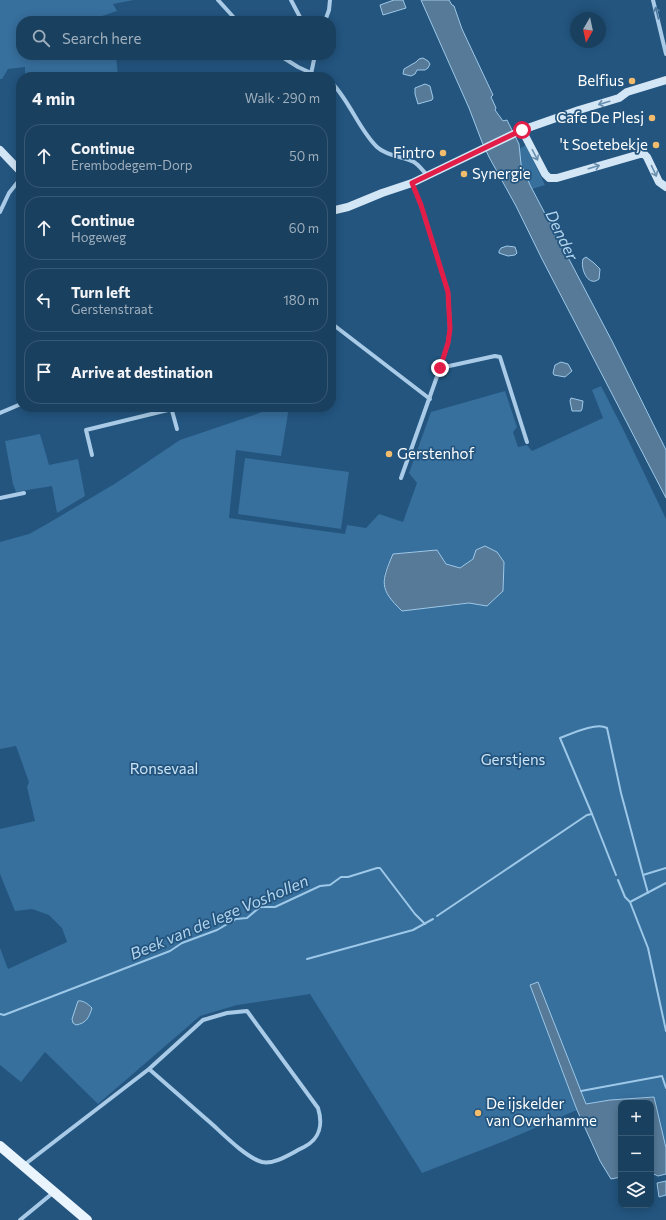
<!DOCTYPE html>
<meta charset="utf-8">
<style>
:root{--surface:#1a405f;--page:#274b68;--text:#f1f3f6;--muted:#9fafbd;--line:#385974}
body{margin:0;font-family:Commissioner,sans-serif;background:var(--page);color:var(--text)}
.controls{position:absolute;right:12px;bottom:12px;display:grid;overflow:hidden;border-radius:8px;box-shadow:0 2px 10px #0003}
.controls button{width:36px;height:36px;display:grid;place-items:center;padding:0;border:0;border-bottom:1px solid var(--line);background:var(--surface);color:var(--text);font:20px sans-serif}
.compass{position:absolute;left:570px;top:12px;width:36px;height:36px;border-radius:50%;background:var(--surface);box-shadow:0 2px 10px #0003;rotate:189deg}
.stop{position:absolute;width:12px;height:12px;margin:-9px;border:3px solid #e11d48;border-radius:50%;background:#fff}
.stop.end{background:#e11d48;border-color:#fff;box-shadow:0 1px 4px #0008}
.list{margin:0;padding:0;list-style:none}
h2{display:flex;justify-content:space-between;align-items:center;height:52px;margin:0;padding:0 16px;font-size:17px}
h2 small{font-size:13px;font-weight:400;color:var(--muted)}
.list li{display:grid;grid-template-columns:26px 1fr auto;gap:12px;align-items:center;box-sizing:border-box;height:64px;margin:0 8px 8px;padding:0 8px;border:1px solid var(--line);border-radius:16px}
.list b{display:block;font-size:15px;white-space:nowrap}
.list p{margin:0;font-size:13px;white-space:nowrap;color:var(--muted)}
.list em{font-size:13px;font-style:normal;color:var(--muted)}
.icon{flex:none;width:22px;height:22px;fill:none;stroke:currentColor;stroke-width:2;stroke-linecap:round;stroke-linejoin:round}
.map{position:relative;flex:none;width:666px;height:1220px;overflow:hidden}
.search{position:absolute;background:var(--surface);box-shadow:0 2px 10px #0003;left:16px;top:16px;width:320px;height:44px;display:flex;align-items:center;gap:10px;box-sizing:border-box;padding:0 14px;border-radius:16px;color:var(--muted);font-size:15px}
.panel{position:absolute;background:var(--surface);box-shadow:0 2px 10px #0003;left:16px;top:72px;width:320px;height:340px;border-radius:16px}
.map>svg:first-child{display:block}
.green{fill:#376f9d;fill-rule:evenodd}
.water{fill:#567a98;stroke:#9dc8e8}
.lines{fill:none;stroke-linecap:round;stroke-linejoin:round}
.stream{stroke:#9dc8e8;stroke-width:2}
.street{stroke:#a9cbe7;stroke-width:4}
.secondary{stroke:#d3e6f6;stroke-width:8}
.primary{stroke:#eaf4fd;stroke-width:10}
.oneway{stroke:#4b789e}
.oneway2{stroke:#698faf}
.route{stroke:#e11d48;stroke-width:5}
.poi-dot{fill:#f2bc6c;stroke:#23557f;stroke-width:1.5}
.labels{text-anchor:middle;stroke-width:3.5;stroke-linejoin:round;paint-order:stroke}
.poi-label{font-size:15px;fill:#fff;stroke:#23557f;text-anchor:end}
.park-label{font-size:15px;fill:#cce3f5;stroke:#23557f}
.water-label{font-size:16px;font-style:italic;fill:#b4d5ee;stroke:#23557f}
</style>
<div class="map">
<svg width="666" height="1220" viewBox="0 0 666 1220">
<rect width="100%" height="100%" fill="#23557f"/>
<!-- green -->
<g class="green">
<path d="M0 0H134L113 4 117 11 99 17 100 21H21V55H116L118 77H83L51 73 50 77H25V67L8 69 2 79H0Z"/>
<path d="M526 145 545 185 532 189C525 177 519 163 519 149Z"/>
<path d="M601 386 622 427 666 519V1148L654 1097 610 1100 586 1104 530 985 577 1110 507 1140 422 1173 310 994 237 1005 200 1016 98 1104 45 1052 21 1082 0 1065V948L8 969 67 942 62 928 49 915 32 909 15 911 0 874V829L35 821 27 787 29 782 16 746 0 749V542L29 534 47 524 116 483 180 440 277 407H289L281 456 236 450 229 518 345 534 347 525 366 528 379 514 403 522 417 483 409 473 431 412 505 391 517 427 513 432 518 447 527 445 532 451 603 418 592 390ZM437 550 446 564 460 568 473 559 487 606 469 603 451 606 384 574 393 554Z"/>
<path d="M40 434 49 465 78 459 85 496 57 513 52 486 16 492 13 484 5 441Z"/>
<path d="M245 458 349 472 341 529 238 514Z"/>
</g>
<!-- water -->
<g class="water">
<path d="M394 0H403L406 8 383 15 380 5Z"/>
<path d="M421 0H449L452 5 454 6 462 29 493 95 491 97 496 108 495 110 503 121 507 120 519 144 521 164 530 185 613 343 666 450V498L542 259 516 206 489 157 482 142 469 108Z"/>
<path d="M423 58 428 61 430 64 428 68 425 70H417L415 74 411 76 403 74 404 69 416 62 419 59Z"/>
<path d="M425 84 430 86 433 98 432 100 418 104 415 94V88Z"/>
<path d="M507 246 515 247 517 253 515 255 508 256 499 253V251L501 248Z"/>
<path d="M586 257 594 263 600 269 599 279C588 288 580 268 583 259Z"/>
<path d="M561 362 568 364 572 371 565 377 554 375 553 373 555 365Z"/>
<path d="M571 398 583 401 582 409 581 411H572L570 401Z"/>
<path d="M485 546 497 552 504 562 503 591 487 606 469 603 402 611C379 589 381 582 393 554L437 550 446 564 460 568 473 559 476 550Z"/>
<path d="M538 982 586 1104 610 1100 654 1097 666 1148V1174L658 1176 651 1173V1103H621V1177L611 1179 600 1161 577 1110 530 985Z"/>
<path d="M78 1001C83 1000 88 1004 92 1008 89 1017 87 1023 76 1025L73 1023 72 1019Z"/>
<path d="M666 1181V1195L659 1197 657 1183Z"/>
</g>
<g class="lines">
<!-- stream -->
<g class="stream">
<path d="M592 814 560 738C571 734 596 722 607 728L621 793 643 875"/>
<path d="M618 880 625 897 630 902 666 883"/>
<path d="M648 893 643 875 666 868"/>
<path d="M630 902 648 948 666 1031"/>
<path d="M437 916 587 815 592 814 616 875"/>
<path d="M307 959 413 930 433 919"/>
<path d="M0 1014 4 1015 170 951 182 943 217 930 236 919 247 918 260 907H275L320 886 330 885 341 877H348L377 868H380L415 914 425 924"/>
<path d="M581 1091 662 1076 666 1088"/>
</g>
<!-- street -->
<g class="street">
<path d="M218 0 237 21"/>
<path d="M291 0 302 21"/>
<path d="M653 0 666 54"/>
<path d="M325 21 329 10 330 0"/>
<path d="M279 55 298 67 320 77"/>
<path d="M311 74 315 55"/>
<path d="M331 82C350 101 359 130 377 147 388 157 403 156 414 162 419 165 423 171 427 175"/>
<path d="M0 212 9 193 21 178"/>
<path d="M331 323 430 399"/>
<path d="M440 368 495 356 500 357 527 442"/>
<path d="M171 407 177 429"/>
<path d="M0 413 21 404"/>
<path d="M92 455 86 430 172 409"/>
<path d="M401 478 440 368 448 343 450 329 448 292 421 205 412 183"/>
<path d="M0 498 24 493"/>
<path d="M24 1165 149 1069 203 1020 227 1013 247 1011 318 1108C323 1124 320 1139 304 1147 293 1152 275 1165 262 1162 247 1158 225 1136 213 1125 192 1107 171 1088 149 1069"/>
<path d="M20 1220 54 1192"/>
</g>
<!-- secondary -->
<g class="secondary">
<path d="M522 130 545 174 549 178H557L640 154H644L647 157 659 182 666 187"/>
<path d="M0 150 21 172"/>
<path d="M331 211 348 207 382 193 412 183 522 130 579 110 619 98 627 92 666 80"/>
</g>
<!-- primary -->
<path class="primary" d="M0 1146 87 1220"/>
</g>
<!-- one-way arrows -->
<defs><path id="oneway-shaft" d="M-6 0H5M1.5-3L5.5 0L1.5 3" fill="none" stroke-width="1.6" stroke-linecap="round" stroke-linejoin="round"/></defs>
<use class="oneway" href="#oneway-shaft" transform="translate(657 13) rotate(-104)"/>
<g class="oneway2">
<use href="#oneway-shaft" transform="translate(604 103) rotate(164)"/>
<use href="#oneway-shaft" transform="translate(535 155) rotate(63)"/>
<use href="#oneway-shaft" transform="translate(594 167) rotate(-17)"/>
<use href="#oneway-shaft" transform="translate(654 171) rotate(65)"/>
</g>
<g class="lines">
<!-- route -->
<path class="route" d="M440 368 448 343 450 329 448 292 421 205 412 183 522 130"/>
</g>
<!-- markers -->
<g class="poi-dot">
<circle cx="632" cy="81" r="4"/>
<circle cx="652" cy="118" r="4"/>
<circle cx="656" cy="145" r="4"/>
<circle cx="443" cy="153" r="4"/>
<circle cx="464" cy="174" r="4"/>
<circle cx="389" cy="454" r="4"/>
<circle cx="478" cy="1113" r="4"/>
</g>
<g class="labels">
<!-- poi labels -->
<g class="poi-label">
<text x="624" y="86">Belfius</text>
<text x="644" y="123">Cafe De Plesj</text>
<text x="648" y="150">'t Soetebekje</text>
<text x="435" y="158">Fintro</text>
<text x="472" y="179" text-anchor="start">Synergie</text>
<text x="397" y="459" text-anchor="start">Gerstenhof</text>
<text x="486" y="1109" text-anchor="start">De ijskelder<tspan x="486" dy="17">van Overhamme</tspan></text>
</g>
<!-- park labels -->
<g class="park-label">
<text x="513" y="765">Gerstjens</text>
<text x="164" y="774">Ronsevaal</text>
</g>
<!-- water labels -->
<g class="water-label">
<text transform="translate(562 235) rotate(64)" y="6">Dender</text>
<text transform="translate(219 917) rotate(-23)" y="6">Beek van de lege Voshollen</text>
</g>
</g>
</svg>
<div class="controls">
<button>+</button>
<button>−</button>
<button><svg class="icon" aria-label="layers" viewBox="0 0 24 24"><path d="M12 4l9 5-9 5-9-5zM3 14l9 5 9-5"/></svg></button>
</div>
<svg class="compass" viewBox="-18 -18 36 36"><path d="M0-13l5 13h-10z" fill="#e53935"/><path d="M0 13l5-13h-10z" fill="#9fafbd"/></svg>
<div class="stop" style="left:522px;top:130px"></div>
<div class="stop end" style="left:440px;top:368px"></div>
<div class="search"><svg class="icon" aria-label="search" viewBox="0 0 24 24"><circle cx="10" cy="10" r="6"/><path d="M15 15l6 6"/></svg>Search here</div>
<section class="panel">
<h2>4 min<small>Walk · 290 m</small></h2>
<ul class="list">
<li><svg class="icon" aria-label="ahead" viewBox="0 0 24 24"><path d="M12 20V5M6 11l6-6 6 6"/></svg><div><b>Continue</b><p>Erembodegem-Dorp</p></div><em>50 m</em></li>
<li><svg class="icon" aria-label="ahead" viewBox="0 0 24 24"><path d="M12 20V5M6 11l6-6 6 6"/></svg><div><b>Continue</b><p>Hogeweg</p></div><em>60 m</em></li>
<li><svg class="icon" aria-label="left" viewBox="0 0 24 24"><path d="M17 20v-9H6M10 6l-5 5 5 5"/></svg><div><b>Turn left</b><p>Gerstenstraat</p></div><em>180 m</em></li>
<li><svg class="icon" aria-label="arrive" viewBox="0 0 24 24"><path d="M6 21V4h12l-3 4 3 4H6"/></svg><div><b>Arrive at destination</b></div></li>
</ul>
</section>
</div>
